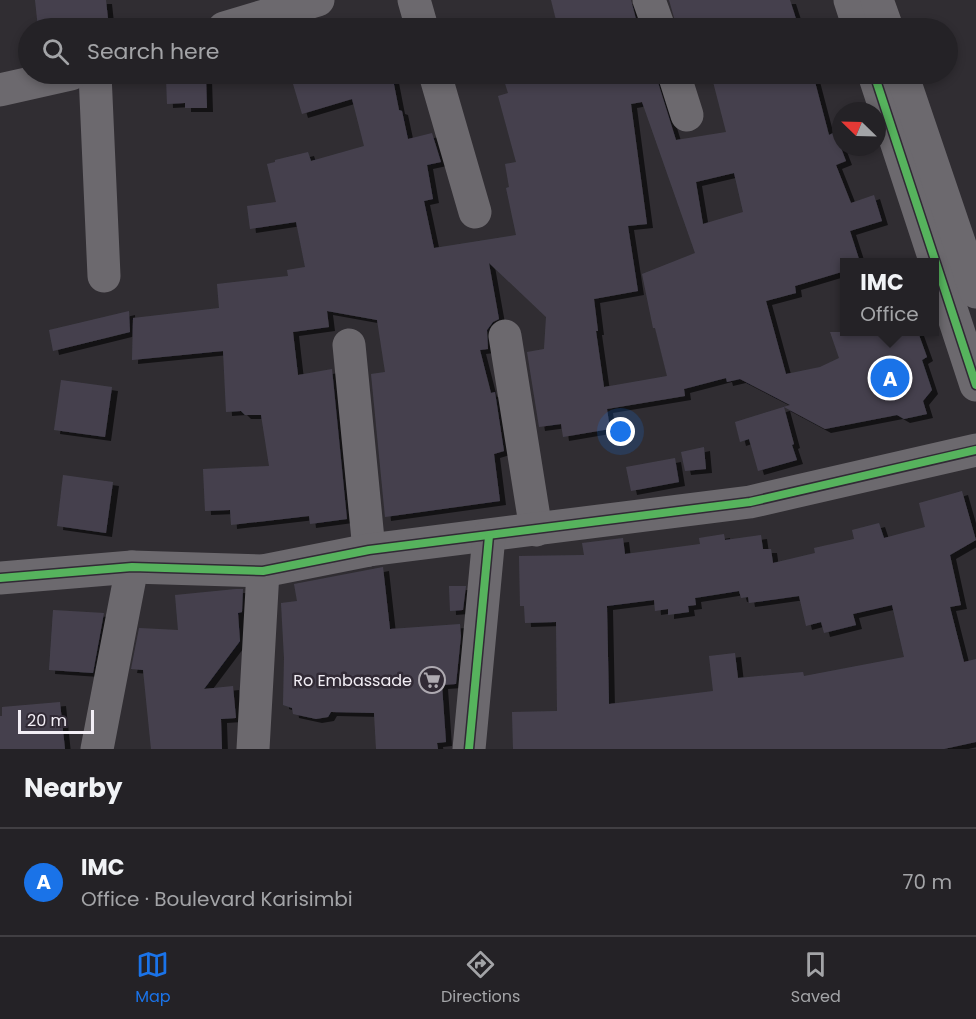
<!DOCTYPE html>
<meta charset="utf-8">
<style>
:root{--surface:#242226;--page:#2c2a2e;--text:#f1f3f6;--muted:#a3a4a7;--line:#413f43;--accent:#1a73e8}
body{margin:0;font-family:Poppins,sans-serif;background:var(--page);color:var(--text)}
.compass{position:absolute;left:832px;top:102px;width:54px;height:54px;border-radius:50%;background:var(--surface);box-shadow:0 3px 9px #0003;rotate:293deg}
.scale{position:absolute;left:18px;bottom:15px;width:76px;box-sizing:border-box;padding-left:6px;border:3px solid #f2eef5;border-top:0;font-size:16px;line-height:21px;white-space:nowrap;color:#f2eef5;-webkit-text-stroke:4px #312a35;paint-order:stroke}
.you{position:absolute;left:621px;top:432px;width:21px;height:21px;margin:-15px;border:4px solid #fff;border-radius:50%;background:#1a73e8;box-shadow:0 0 0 9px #1a73e833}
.badge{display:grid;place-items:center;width:39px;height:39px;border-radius:50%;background:var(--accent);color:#fff;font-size:20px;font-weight:700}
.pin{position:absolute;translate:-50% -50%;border:3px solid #fff;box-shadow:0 2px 6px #0006}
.popup{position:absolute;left:840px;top:258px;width:99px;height:78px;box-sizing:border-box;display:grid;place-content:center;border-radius:0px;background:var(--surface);filter:drop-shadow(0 2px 4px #0005);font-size:20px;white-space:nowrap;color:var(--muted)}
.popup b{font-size:22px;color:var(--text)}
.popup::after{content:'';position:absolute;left:50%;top:100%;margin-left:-12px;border:12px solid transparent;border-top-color:var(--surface)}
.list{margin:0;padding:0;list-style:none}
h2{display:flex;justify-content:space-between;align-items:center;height:78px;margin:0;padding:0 24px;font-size:26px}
h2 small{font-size:20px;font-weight:400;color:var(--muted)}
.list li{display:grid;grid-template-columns:39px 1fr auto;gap:18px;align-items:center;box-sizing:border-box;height:108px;padding:0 24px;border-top:2px solid var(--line)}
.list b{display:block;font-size:22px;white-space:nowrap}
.list p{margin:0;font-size:20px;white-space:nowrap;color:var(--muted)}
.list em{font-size:20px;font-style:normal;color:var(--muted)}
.icon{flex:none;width:33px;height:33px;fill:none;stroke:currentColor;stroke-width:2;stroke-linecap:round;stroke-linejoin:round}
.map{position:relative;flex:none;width:976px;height:749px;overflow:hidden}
.search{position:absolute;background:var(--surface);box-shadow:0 3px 9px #0003;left:18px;right:18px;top:18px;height:66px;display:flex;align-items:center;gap:15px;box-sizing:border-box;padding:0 21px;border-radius:33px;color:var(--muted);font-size:22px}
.sheet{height:186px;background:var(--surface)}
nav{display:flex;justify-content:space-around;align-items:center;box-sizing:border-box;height:84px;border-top:2px solid var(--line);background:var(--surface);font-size:16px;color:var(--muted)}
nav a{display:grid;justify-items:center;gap:3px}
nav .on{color:var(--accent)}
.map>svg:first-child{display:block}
.building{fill:#45414e;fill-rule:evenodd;filter:url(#shadow)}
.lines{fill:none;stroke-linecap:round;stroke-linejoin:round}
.minor{stroke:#6c696e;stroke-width:33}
.cycleway-casing{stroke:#312a35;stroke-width:11}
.cycleway{stroke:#56b35d;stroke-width:8}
.labels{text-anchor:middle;stroke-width:5;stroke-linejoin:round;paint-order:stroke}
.poi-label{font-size:16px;fill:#f2eef5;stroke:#312a35;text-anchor:end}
</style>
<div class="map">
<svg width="976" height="749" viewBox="0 0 976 749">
<defs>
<filter id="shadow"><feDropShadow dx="6" dy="4" stdDeviation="0" flood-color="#0009"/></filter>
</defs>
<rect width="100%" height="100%" fill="#302d32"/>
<!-- building -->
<g class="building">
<path d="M35 0H106L109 28H38Z"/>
<path d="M551 0H631L636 19 604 28H558Z"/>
<path d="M669 0H790L799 28H677Z"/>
<path d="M290 74H392L399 110 402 111 408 139 432 133 441 162 427 165 433 199 424 201 434 248 516 235 506 188 509 187 505 164 516 162 498 96 508 93 502 74H630L632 82 656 76 676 140 726 132 711 74H813L829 135 835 132 846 161 836 165 851 203 874 195 882 221 850 231 860 262H845V271L795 286 796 293 766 301 786 374 820 367 839 358 830 332H918L927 357 922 360 932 390 923 401 927 414 904 419 897 415 825 429 784 407 794 444 792 445 797 460 758 471 749 439 740 442 735 422 790 405 740 379 727 382 726 378 684 389 685 396 607 409 610 429 563 437 561 424 539 427 527 352 544 349 546 317 489 263 499 319 493 322 487 330 488 349 480 350 491 393 495 392 504 451 494 454 500 501 385 517 371 374 385 372 377 320 327 311 329 327 293 332 298 375 332 369 347 519 310 524 309 516 231 525 230 510 205 511 203 469 269 466 261 415H245L241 411 226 412 223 351 132 360 133 318 219 308 217 284 288 276 287 270 305 267 296 222 250 229 247 206 276 202 267 164 275 162V160L308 152 311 161 364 146 352 99 302 114ZM642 102 695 253 642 274 653 328H655L667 376 604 387 596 331H598L594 299 638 291 628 226 647 224 631 104ZM734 173 743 212 703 224 696 182Z"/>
<path d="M206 76 207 108H185V103L167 104 166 78Z"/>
<path d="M129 311 130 332 53 351 49 330Z"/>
<path d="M61 380 112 387 105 437 54 430Z"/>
<path d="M704 447 706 469 685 471 681 452Z"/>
<path d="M675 458 679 482 631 491 626 467Z"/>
<path d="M63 475 113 482 106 533 57 526Z"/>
<path d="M962 491 976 540 950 555 961 605 950 607 964 662 976 659V742L944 749H513L512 712 557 711 556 622 525 623 524 606H520L519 556 584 555 582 543 623 538 625 554 700 544 699 538 724 534 725 540 761 535 763 549H771L773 563 815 553 814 548 854 539 852 530 879 523 884 538 925 527 919 503ZM739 591 741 598 748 597 749 603 799 596 806 626 821 622 824 633 856 625 853 614 892 605 904 657 804 676 803 672 738 678 735 653 709 656 713 691 609 704 607 606 654 600 655 611 668 609V615L689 612 688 606 696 605 695 598Z"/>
<path d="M383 567 390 629 460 624 461 636 456 684 442 685 446 742 437 743 438 749H376L374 713 331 712 328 717 316 719 293 714 292 708 283 705 284 658 281 603 297 601 294 584Z"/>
<path d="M449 586H466L463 610 450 611Z"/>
<path d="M236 589H243L242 612 238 613 240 641 204 689 233 686 236 718 221 719 222 749H151L143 670 131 669 139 628 178 630 175 595Z"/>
<path d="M53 610 104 613 93 673 49 670Z"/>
<path d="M60 702 65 749H0V716H2V707Z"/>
</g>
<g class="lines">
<!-- minor -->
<g class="minor">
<path d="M414 0 422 28"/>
<path d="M649 0 659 28"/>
<path d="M850 0 859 28"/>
<path d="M877 0 887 28"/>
<path d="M224 28 318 0"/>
<path d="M95 74 104 276"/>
<path d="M435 74 475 212"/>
<path d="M674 74 687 115"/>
<path d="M874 74 976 385"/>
<path d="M902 74 976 292"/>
<path d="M0 90 71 74"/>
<path d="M505 336 536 530"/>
<path d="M349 345 369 550"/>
<path d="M0 578 132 567 263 571 369 550 750 502 976 450"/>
<path d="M97 749 132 567"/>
<path d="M253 749 263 571"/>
<path d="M469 749 489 536"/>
</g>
<defs>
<g id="cycleway">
<path d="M874 74 976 385"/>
<path d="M0 578 132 567 263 571 369 550 750 502 976 450"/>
<path d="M469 749 489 536"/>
</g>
</defs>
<!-- cycleway casing -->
<use href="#cycleway" class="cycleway-casing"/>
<!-- cycleway -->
<use href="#cycleway" class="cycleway"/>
</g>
<!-- icons -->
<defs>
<symbol id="supermarket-ring" viewBox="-11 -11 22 22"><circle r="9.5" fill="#312a35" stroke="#aeaab1" stroke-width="1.5"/><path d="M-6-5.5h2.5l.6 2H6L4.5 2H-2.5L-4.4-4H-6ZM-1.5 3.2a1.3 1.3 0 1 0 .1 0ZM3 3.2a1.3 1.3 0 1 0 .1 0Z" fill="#aeaab1"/></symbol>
</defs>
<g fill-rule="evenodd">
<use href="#supermarket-ring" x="417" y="665" width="30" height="30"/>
</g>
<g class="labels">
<!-- poi labels -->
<g class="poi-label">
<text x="412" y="686">Ro Embassade</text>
</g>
</g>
</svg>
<svg class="compass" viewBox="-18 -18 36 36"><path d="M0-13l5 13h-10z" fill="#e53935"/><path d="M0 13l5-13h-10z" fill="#a3a4a7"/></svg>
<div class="scale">20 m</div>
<div class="you"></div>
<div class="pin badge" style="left:890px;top:378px">A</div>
<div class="popup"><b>IMC</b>Office</div>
<div class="search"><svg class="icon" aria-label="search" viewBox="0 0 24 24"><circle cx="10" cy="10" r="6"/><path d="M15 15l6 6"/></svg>Search here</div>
</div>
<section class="sheet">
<h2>Nearby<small></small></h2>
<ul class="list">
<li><span class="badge">A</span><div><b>IMC</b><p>Office · Boulevard Karisimbi</p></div><em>70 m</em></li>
</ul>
</section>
<nav>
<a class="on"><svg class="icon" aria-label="map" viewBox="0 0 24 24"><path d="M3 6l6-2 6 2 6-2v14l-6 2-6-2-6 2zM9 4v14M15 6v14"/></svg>Map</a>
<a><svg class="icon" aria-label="directions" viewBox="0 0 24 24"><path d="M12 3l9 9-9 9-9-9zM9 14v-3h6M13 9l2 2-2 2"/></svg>Directions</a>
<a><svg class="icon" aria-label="saved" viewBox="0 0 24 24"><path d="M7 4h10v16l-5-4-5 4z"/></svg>Saved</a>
</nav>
